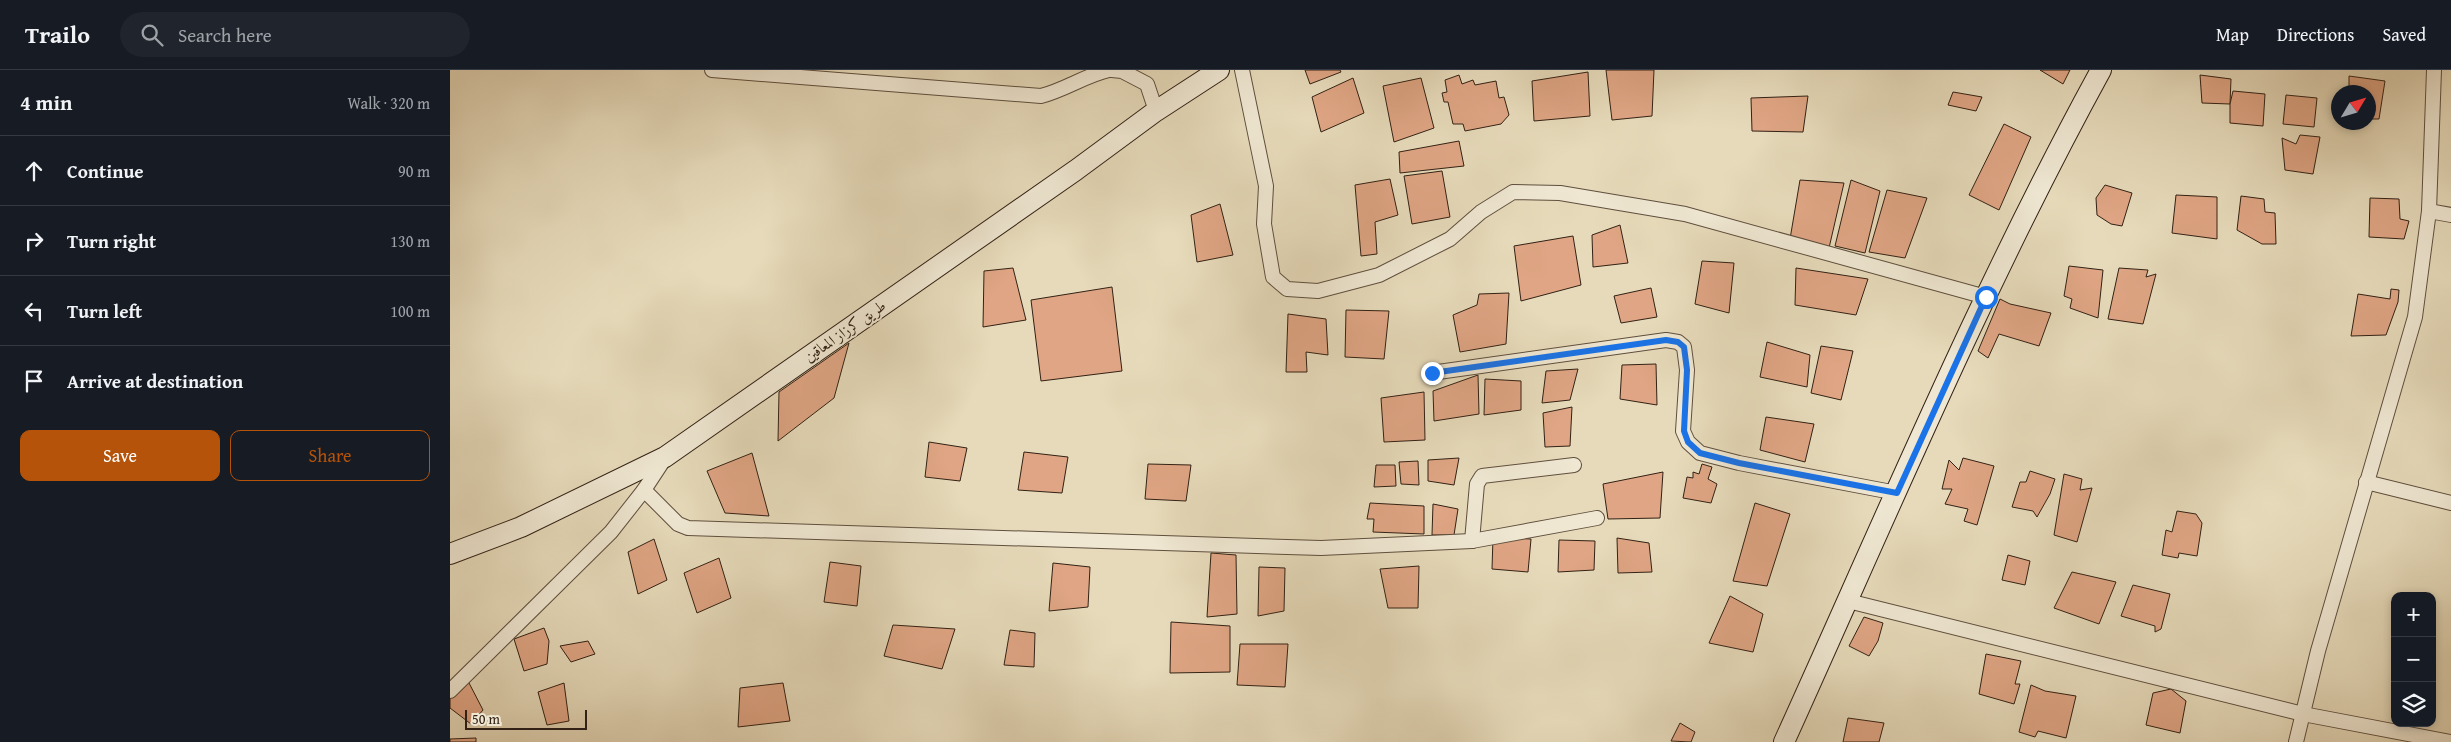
<!DOCTYPE html>
<meta charset="utf-8">
<style>
:root{--surface:#171b24;--page:#20242c;--text:#f1f3f6;--muted:#9ea1a6;--line:#363941;--accent:#b45309}
body{margin:0;font-family:"Gentium Book Plus",Amiri,serif;background:var(--page);color:var(--text)}
.controls{position:absolute;right:15px;bottom:15px;display:grid;overflow:hidden;border-radius:10px;box-shadow:0 2px 8px #0003}
.controls button{width:45px;height:45px;display:grid;place-items:center;padding:0;border:0;border-bottom:1px solid var(--line);background:var(--surface);color:var(--text);font:25px sans-serif}
.compass{position:absolute;left:1881px;top:15px;width:45px;height:45px;border-radius:50%;background:var(--surface);box-shadow:0 2px 8px #0003;rotate:52deg}
.scale{position:absolute;left:15px;bottom:12px;width:122px;box-sizing:border-box;padding-left:5px;border:2px solid #322114;border-top:0;font-size:14px;line-height:18px;white-space:nowrap;color:#322114;-webkit-text-stroke:4px #efe7d2;paint-order:stroke}
.stop{position:absolute;width:15px;height:15px;margin:-11px;border:4px solid #1a73e8;border-radius:50%;background:#fff}
.stop.end{background:#1a73e8;border-color:#fff;box-shadow:0 1px 5px #0008}
.list{margin:0;padding:0;list-style:none}
h2{display:flex;justify-content:space-between;align-items:center;height:65px;margin:0;padding:0 20px;font-size:21px}
h2 small{font-size:16px;font-weight:400;color:var(--muted)}
.list li{display:grid;grid-template-columns:32px 1fr auto;gap:15px;align-items:center;box-sizing:border-box;height:70px;padding:0 20px;border-top:1px solid var(--line)}
.list b{display:block;font-size:19px;white-space:nowrap}
.list em{font-size:16px;font-style:normal;color:var(--muted)}
.actions{display:flex;gap:10px;padding:15px 20px}
.actions a{flex:1;padding:11px 0;border:1px solid var(--accent);border-radius:10px;text-align:center;font-size:18px;color:var(--accent)}
.actions .main{background:var(--accent);color:#fff}
.icon{flex:none;width:28px;height:28px;fill:none;stroke:currentColor;stroke-width:2;stroke-linecap:round;stroke-linejoin:round}
.map{position:relative;flex:none;width:2001px;height:672px;overflow:hidden}
header{display:flex;align-items:center;gap:30px;box-sizing:border-box;height:70px;padding:0 25px;background:var(--surface);border-bottom:1px solid var(--line)}
header strong{font-size:24px}
nav{display:flex;gap:28px;margin-inline-start:auto;font-size:18px}
.search{width:350px;height:45px;background:var(--page);display:flex;align-items:center;gap:12px;box-sizing:border-box;padding:0 18px;border-radius:28px;color:var(--muted);font-size:19px}
main{display:flex}
aside{flex:1;background:var(--surface)}
.map>svg:first-child{display:block}
.building{fill:#dfa584;stroke:#322114}
.lines{fill:none;stroke-linecap:round;stroke-linejoin:round}
.street-casing{stroke:#5f4f3e;stroke-width:16}
.secondary-casing{stroke:#322114;stroke-width:22}
.street{stroke:#efe7d2;stroke-width:14}
.secondary{stroke:#efe7d2;stroke-width:20}
.route{stroke:#1a73e8;stroke-width:6}
.labels{text-anchor:middle;stroke-width:4;stroke-linejoin:round;paint-order:stroke}
.street-label{font-size:15px;fill:#322114;stroke:#efe7d2}
</style>
<header>
<strong>Trailo</strong>
<div class="search"><svg class="icon" aria-label="search" viewBox="0 0 24 24"><circle cx="10" cy="10" r="6"/><path d="M15 15l6 6"/></svg>Search here</div>
<nav><a>Map</a><a>Directions</a><a>Saved</a></nav>
</header>
<main>
<aside>
<h2>4 min<small>Walk · 320 m</small></h2>
<ul class="list">
<li><svg class="icon" aria-label="ahead" viewBox="0 0 24 24"><path d="M12 20V5M6 11l6-6 6 6"/></svg><div><b>Continue</b></div><em>90 m</em></li>
<li><svg class="icon" aria-label="right" viewBox="0 0 24 24"><path d="M7 20v-9h11M14 6l5 5-5 5"/></svg><div><b>Turn right</b></div><em>130 m</em></li>
<li><svg class="icon" aria-label="left" viewBox="0 0 24 24"><path d="M17 20v-9H6M10 6l-5 5 5 5"/></svg><div><b>Turn left</b></div><em>100 m</em></li>
<li><svg class="icon" aria-label="arrive" viewBox="0 0 24 24"><path d="M6 21V4h12l-3 4 3 4H6"/></svg><div><b>Arrive at destination</b></div></li>
</ul>
<div class="actions"><a class="main">Save</a><a>Share</a></div>
</aside>
<div class="map">
<svg width="2001" height="672" viewBox="0 0 2001 672">
<rect width="100%" height="100%" fill="#e6daba"/>
<filter id="stains"><feTurbulence type="fractalNoise" baseFrequency=".004" numOctaves="4"/><feColorMatrix values="0 0 0 0 .2 0 0 0 0 .09 0 0 0 0 .02 0 0 0 .5 -.17"/></filter>
<radialGradient id="worn" r=".72"><stop offset=".6" stop-color="#630" stop-opacity="0"/><stop offset="1" stop-color="#630" stop-opacity=".3"/></radialGradient>
<!-- building -->
<g class="building">
<path d="M855 0H890L891 2 860 14Z"/>
<path d="M1156 0H1204L1202 46 1162 50Z"/>
<path d="M1590 0H1620L1613 14Z"/>
<path d="M1138 2 1140 46 1084 51 1082 11Z"/>
<path d="M1009 5 1012 14 1023 10 1025 15 1046 11 1049 28 1054 27 1059 45 1051 54 1015 61 1013 54H1003L998 32H994L992 23 997 22 995 10Z"/>
<path d="M1750 5 1781 9 1780 34 1752 33Z"/>
<path d="M1899 6 1935 11 1929 49H1918V22H1899Z"/>
<path d="M903 8 914 43 871 62 862 27Z"/>
<path d="M971 8 984 58 944 72 933 16Z"/>
<path d="M1783 21 1815 24 1813 56 1780 53V34Z"/>
<path d="M1503 22 1532 27 1526 41 1498 35Z"/>
<path d="M1836 25 1867 28 1864 57 1833 54Z"/>
<path d="M1358 26 1353 62 1302 61 1301 28Z"/>
<path d="M1554 54 1581 67 1549 140 1519 125Z"/>
<path d="M1850 65 1870 67 1863 104 1835 100 1832 68 1846 74Z"/>
<path d="M1009 71 1014 96 950 103 949 82Z"/>
<path d="M992 101 1000 147 962 154 954 106Z"/>
<path d="M940 109 948 145 925 152 927 184 911 186 905 115Z"/>
<path d="M1350 110 1394 113 1379 178 1340 169Z"/>
<path d="M1401 110 1430 121 1415 183 1385 176Z"/>
<path d="M1655 115 1682 123 1672 156 1661 154 1647 145 1646 128Z"/>
<path d="M1437 120 1477 128 1455 188 1419 182Z"/>
<path d="M1726 125 1767 127V169L1722 163Z"/>
<path d="M1791 126 1814 129 1815 142 1825 143 1826 174H1812L1787 160Z"/>
<path d="M1920 128 1949 129 1950 149 1959 151 1954 169 1919 167Z"/>
<path d="M770 134 783 185 747 192 741 145Z"/>
<path d="M1170 155 1178 193 1143 197 1142 165Z"/>
<path d="M1123 166 1131 215 1071 231 1064 176Z"/>
<path d="M1252 191 1284 193 1279 243 1245 234Z"/>
<path d="M1619 196 1653 200 1648 248 1620 238 1622 229 1614 226Z"/>
<path d="M563 198 576 250 533 257 534 201Z"/>
<path d="M1346 198 1418 209 1406 245 1345 235Z"/>
<path d="M1669 198 1698 200 1696 207 1706 204 1693 254 1658 249Z"/>
<path d="M662 217 672 301 591 311 581 230Z"/>
<path d="M1201 218 1207 247 1171 253 1164 226Z"/>
<path d="M1941 219 1949 220 1948 232 1936 265 1901 266 1908 224 1940 229Z"/>
<path d="M1059 223 1056 274 1010 282 1003 245 1027 235 1029 224Z"/>
<path d="M1550 229 1560 234 1601 243 1589 276 1549 264 1538 288 1528 281Z"/>
<path d="M896 240 939 241 934 289 895 287Z"/>
<path d="M838 244 876 249 878 285 856 282 857 302H836Z"/>
<path d="M1317 272 1360 285 1357 317 1310 307Z"/>
<path d="M399 273 384 328 328 371 329 322Z"/>
<path d="M1371 276 1403 281 1391 330 1361 323Z"/>
<path d="M1206 294 1207 335 1170 329 1172 295Z"/>
<path d="M1128 299 1120 330 1092 333 1096 301Z"/>
<path d="M1028 305 1029 344 984 351 983 321Z"/>
<path d="M1035 309 1071 311V340L1034 345Z"/>
<path d="M974 322 975 370 934 372 931 328Z"/>
<path d="M1122 337 1120 376 1095 377 1093 343Z"/>
<path d="M1316 347 1364 354 1355 392 1310 380Z"/>
<path d="M479 372 517 378 510 411 475 407Z"/>
<path d="M574 382 618 387 612 423 568 420Z"/>
<path d="M302 383 319 446 275 443 257 401Z"/>
<path d="M1009 388 1004 415 978 411V390Z"/>
<path d="M1513 388 1544 396 1527 455 1514 451 1518 439 1495 434 1502 419H1492L1499 390 1509 400Z"/>
<path d="M968 391 969 415 951 414 949 392Z"/>
<path d="M698 394 741 395 736 431 695 429Z"/>
<path d="M1252 394 1262 397 1258 409 1267 414 1261 433 1233 428 1237 407 1243 408V402L1249 404Z"/>
<path d="M926 395H945L946 416 924 417Z"/>
<path d="M1580 401 1605 409 1600 424 1587 447 1583 441 1562 437 1570 412H1576Z"/>
<path d="M1213 402 1210 448 1158 449 1153 414Z"/>
<path d="M1614 404 1632 409 1630 420 1642 418 1627 472 1604 465Z"/>
<path d="M920 433 974 436V464L923 462 924 449H917Z"/>
<path d="M1305 433 1340 444 1317 516 1283 511Z"/>
<path d="M983 434 1008 439 1004 465H982Z"/>
<path d="M1727 441 1746 444 1752 453 1747 486 1729 483 1728 488 1712 485 1716 460 1722 462Z"/>
<path d="M1043 467 1081 469 1078 502 1042 499Z"/>
<path d="M1167 468 1199 473 1202 502 1168 503Z"/>
<path d="M204 469 217 510 188 524 178 482Z"/>
<path d="M1109 470 1145 471 1144 500 1108 502Z"/>
<path d="M761 483 786 485 787 544 757 547Z"/>
<path d="M1558 485 1580 491 1575 515 1552 510Z"/>
<path d="M269 488 281 528 247 543 234 503Z"/>
<path d="M380 492 411 496 407 536 374 532Z"/>
<path d="M603 493 640 497 638 537 599 541Z"/>
<path d="M969 496 968 538H938L930 499Z"/>
<path d="M809 497 835 498 834 541 808 546Z"/>
<path d="M1622 502 1666 512 1649 554 1604 538Z"/>
<path d="M1683 515 1720 524 1711 559 1705 562V556L1671 546Z"/>
<path d="M1280 526 1313 544 1303 582 1259 573Z"/>
<path d="M1414 547 1433 553 1428 571 1419 586 1399 576Z"/>
<path d="M721 552 780 556V602L720 603Z"/>
<path d="M443 555 505 559 492 599 434 586Z"/>
<path d="M94 558 99 571 97 594 74 601 64 569Z"/>
<path d="M560 560 585 563 584 597 554 595Z"/>
<path d="M138 571 145 584 121 592 110 576Z"/>
<path d="M790 574H838L835 617 787 615Z"/>
<path d="M1536 584 1571 591 1565 614H1570L1564 634 1529 624Z"/>
<path d="M18 611 33 640 21 654 0 638V629Z"/>
<path d="M114 613 119 651 97 655 88 622Z"/>
<path d="M333 613 340 651 288 657 290 618Z"/>
<path d="M1581 615 1595 621 1626 626 1616 668 1588 661 1585 667 1569 662Z"/>
<path d="M1721 619 1736 631 1730 663 1696 655 1703 623Z"/>
<path d="M1398 648 1434 653 1429 672H1393Z"/>
<path d="M1230 653 1245 662 1241 672 1221 671Z"/>
<path d="M26 668V672H0V669Z"/>
</g>
<g class="lines">
<defs>
<g id="street">
<path d="M262 0 591 26C615 20 636 5 659 0"/>
<path d="M662 0 672 1 697 14 706 41"/>
<path d="M792 0 816 116 814 154 823 207 837 219 868 221 929 205 1000 169 1031 142 1063 122 1110 123 1235 144 1536 227"/>
<path d="M1979 141 2001 145"/>
<path d="M981 303 1216 270 1228 272 1234 277 1237 300 1233 361 1238 372 1250 383 1289 393 1447 423"/>
<path d="M1916 412 2001 433"/>
<path d="M194 420 228 454 238 458 871 478 1022 471 1147 448"/>
<path d="M1022 471 1027 414 1032 406 1124 395"/>
<path d="M1398 531 1853 644 2000 672"/>
<path d="M0 621 161 462 194 420 215 388"/>
<path d="M1846 672 1868 581 1965 247 1979 141 1984 0"/>
</g>
<g id="secondary">
<path d="M0 484 71 457 215 387 626 100 706 41 769 0"/>
<path d="M1334 672C1436 447 1532 217 1651 0"/>
</g>
</defs>
<!-- street casing -->
<use href="#street" class="street-casing"/>
<!-- secondary casing -->
<use href="#secondary" class="secondary-casing"/>
<!-- street -->
<use href="#street" class="street"/>
<!-- secondary -->
<use href="#secondary" class="secondary"/>
</g>
<g class="lines">
<!-- route -->
<path class="route" d="M982 303 1216 270 1228 272 1234 277 1237 300 1234 361 1238 372 1250 383 1289 393 1447 423 1536 227"/>
</g>
<g class="labels">
<!-- street labels -->
<g class="street-label">
<text transform="translate(395 261) rotate(-35)" y="5">طريق كرزاز المعاقين</text>
</g>
</g>
<rect width="100%" height="100%" filter="url(#stains)"/>
<rect width="100%" height="100%" fill="url(#worn)"/>
</svg>
<div class="controls">
<button>+</button>
<button>−</button>
<button><svg class="icon" aria-label="layers" viewBox="0 0 24 24"><path d="M12 4l9 5-9 5-9-5zM3 14l9 5 9-5"/></svg></button>
</div>
<svg class="compass" viewBox="-18 -18 36 36"><path d="M0-13l5 13h-10z" fill="#e53935"/><path d="M0 13l5-13h-10z" fill="#9ea1a6"/></svg>
<div class="scale">50 m</div>
<div class="stop" style="left:1536px;top:227px"></div>
<div class="stop end" style="left:982px;top:303px"></div>
</div>
</main>
